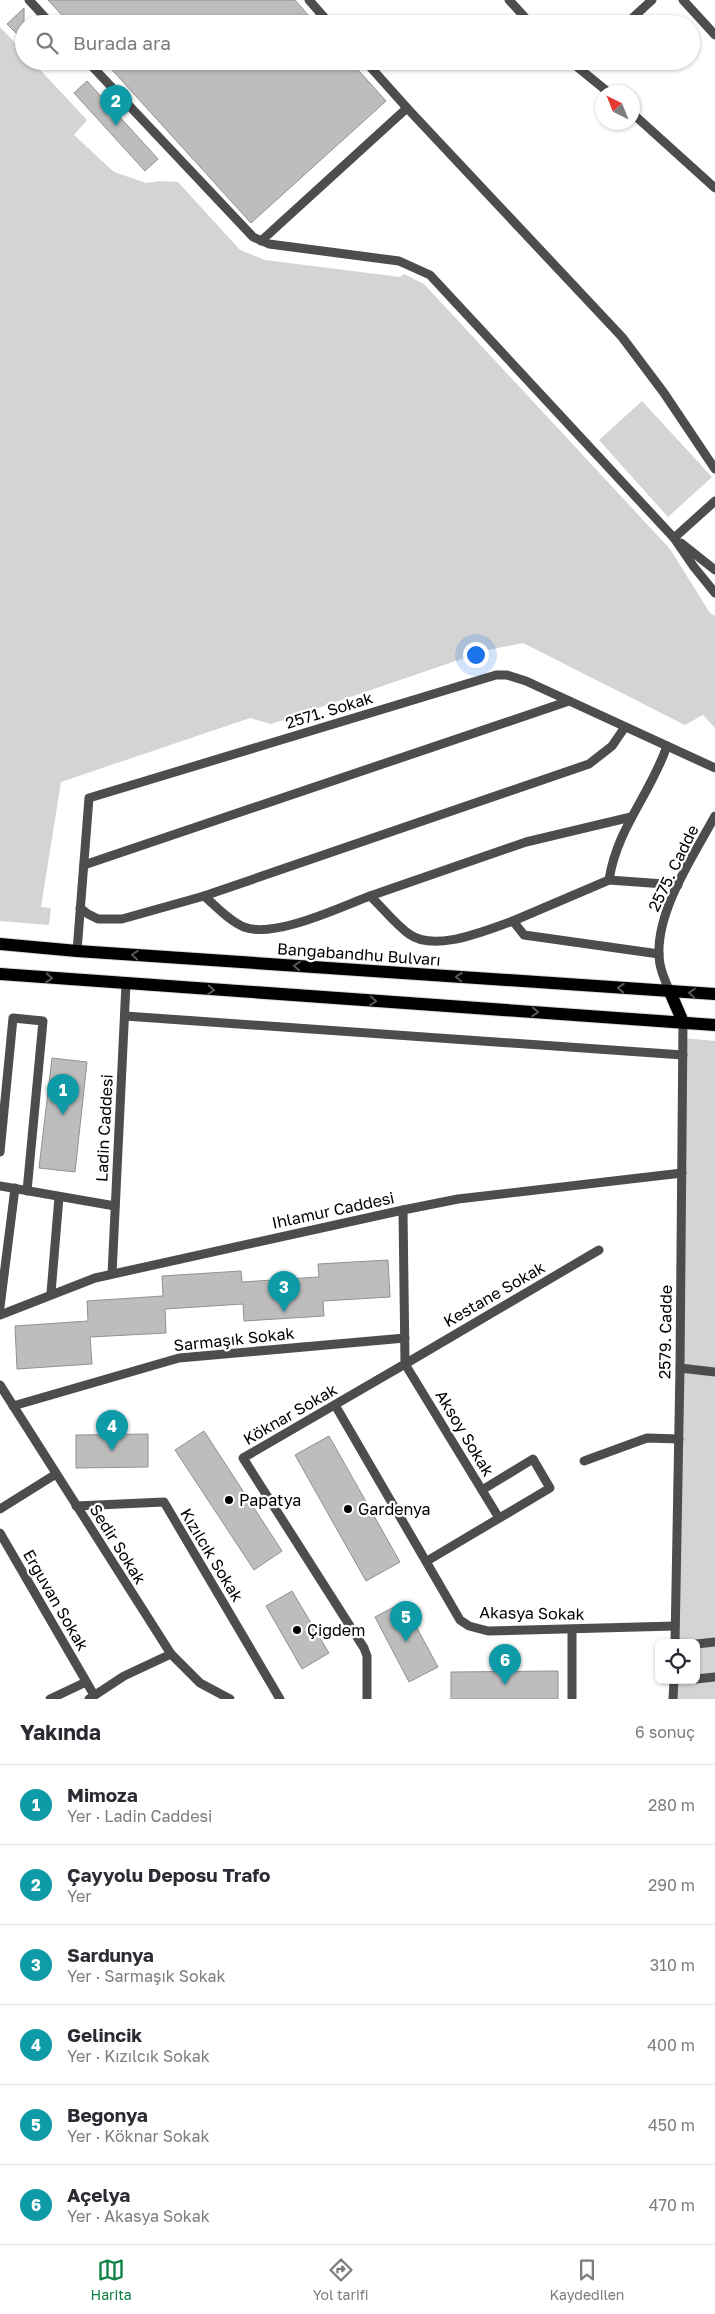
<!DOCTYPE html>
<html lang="tr">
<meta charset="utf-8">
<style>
:root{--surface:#fff;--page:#f7f7f7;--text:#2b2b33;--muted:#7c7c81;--line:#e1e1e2;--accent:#0b8043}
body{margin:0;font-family:"Golos Text",sans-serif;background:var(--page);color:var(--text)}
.controls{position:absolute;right:15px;bottom:15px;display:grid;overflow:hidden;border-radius:8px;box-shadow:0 1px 4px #0004}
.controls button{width:45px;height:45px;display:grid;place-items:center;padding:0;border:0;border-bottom:1px solid var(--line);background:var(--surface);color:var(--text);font:25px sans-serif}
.compass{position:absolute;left:595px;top:85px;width:45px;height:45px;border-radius:50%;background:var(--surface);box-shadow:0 1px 4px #0004;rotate:317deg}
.you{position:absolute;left:475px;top:654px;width:18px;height:18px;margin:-12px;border:4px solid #fff;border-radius:50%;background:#1a73e8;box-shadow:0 0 0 8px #1a73e833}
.badge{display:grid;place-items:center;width:32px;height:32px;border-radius:50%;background:var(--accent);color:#fff;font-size:16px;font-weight:700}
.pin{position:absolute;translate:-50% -41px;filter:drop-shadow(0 1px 2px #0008)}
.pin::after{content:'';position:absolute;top:26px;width:18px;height:15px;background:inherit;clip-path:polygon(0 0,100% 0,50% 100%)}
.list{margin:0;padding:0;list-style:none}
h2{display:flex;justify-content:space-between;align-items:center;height:65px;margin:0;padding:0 20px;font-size:21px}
h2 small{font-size:16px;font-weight:400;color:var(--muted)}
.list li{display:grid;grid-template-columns:32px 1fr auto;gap:15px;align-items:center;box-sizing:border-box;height:80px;padding:0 20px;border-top:1px solid var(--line)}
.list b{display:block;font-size:19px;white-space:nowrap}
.list p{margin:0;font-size:16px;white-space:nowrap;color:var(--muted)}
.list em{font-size:16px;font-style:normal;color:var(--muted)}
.icon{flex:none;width:28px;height:28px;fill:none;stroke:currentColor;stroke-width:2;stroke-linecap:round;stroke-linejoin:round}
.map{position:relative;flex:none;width:715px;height:1699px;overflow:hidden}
.search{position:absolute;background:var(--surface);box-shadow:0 1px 4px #0004;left:15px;right:15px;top:15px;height:55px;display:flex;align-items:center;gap:12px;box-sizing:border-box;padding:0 18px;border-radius:28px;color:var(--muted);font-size:19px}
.sheet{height:545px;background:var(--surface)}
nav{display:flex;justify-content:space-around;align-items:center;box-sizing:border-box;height:70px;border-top:1px solid var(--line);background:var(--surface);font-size:14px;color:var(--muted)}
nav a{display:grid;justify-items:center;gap:2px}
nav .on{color:var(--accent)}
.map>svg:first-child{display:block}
.green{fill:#d4d4d4}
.building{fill:#bdbdbd;stroke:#919191}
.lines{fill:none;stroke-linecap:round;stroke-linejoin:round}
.major-casing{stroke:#dbdbdb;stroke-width:14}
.minor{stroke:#4d4d4d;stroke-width:9}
.major{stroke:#000;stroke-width:12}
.oneway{stroke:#595959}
.poi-dot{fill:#000;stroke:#fff;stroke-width:2}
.labels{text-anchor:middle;stroke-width:4.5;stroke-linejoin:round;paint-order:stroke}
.street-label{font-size:16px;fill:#000;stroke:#fff}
.poi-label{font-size:16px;fill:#000;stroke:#fff;text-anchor:start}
</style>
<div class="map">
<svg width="715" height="1699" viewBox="0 0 715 1699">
<rect width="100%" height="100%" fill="#fff"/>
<!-- green -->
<g class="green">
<path d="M0 27 24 52V61H32L87 120 74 135 114 172 146 183 160 181 178 182 240 250 265 260 400 277 404 274 424 284 670 549 710 613 715 616V728L703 715 685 725 523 643 488 650 271 724 250 718 61 782 41 907 51 908 49 925 0 921Z"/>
<path d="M642 401 712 477 668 517 599 440Z"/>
<path d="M683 1038 715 1041V1699H673L674 1680H696V1643H675Z"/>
</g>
<!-- building -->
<g class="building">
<path d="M48 0H295L316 24H70Z"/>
<path d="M24 8V41L7 24Z"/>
<path d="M104 61H350L386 101 251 223Z"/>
<path d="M87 81 158 159 145 171 74 93Z"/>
<path d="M52 1058 87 1062 75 1172 39 1168Z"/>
<path d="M388 1260 390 1297 323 1301 324 1316 244 1321 243 1304 165 1309 166 1333 90 1337 92 1364 17 1369 15 1326 88 1321 87 1301 163 1296 162 1276 241 1271 242 1282 319 1277 318 1264Z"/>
<path d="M204 1431 282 1551 254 1570 175 1450Z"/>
<path d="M148 1434V1467L76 1468V1435Z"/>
<path d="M329 1436 400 1562 366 1581 295 1455Z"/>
<path d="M292 1591 329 1653 302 1669 266 1606Z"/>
<path d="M403 1602 438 1667 409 1682 375 1617Z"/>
<path d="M558 1671V1699H451V1672Z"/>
</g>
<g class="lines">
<defs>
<g id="major">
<path d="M0 944 77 951 715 994"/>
<path d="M0 974 715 1025"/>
<path d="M670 992 683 1022"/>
</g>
</defs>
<!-- major casing -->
<use href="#major" class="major-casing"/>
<!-- minor -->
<g class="minor">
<path d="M29 0 51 24"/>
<path d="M309 0 330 24"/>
<path d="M509 0 531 24"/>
<path d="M683 0 715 35"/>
<path d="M626 24 652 0"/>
<path d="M87 61 253 237 269 244 399 261 430 275 674 538 715 501"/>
<path d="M365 61 407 108"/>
<path d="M570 61 608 92"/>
<path d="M632 113 715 188"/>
<path d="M261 241 407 108 622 337 664 393 715 469"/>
<path d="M674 538 694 567 715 593"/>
<path d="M681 543 715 570"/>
<path d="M667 746C650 795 617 828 609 880L678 885"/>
<path d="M84 865 569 701"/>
<path d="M204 896C216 906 229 921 244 927 274 939 340 907 370 896 383 908 395 924 409 934 435 953 486 930 513 921L524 935 659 954"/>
<path d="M370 896 526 842 631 817"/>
<path d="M80 908 88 914 98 919H122L204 896 589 764 612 746 625 727"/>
<path d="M513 921 609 880"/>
<path d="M77 951 89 798 496 675H507L526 681 715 768"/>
<path d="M670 992C665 980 659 968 659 955 657 909 694 855 715 816"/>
<path d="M125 1016 683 1055"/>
<path d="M0 1152 13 1018 43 1021 27 1191"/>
<path d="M0 1186 115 1206"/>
<path d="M112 1274 126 984"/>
<path d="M51 1293 59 1197"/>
<path d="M0 1307 15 1188"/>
<path d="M0 1315 95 1278 403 1210 458 1199 682 1173"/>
<path d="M680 1368 715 1372"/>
<path d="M0 1385 171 1654 200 1683 230 1699"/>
<path d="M335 1405 460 1620 469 1626 488 1631 675 1626"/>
<path d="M13 1406 179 1358 405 1338"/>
<path d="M584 1461 647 1438 679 1439"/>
<path d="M76 1506 164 1502 280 1699"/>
<path d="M0 1509 56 1474"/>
<path d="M499 1518 405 1364 599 1250"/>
<path d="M0 1533 94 1695"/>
<path d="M427 1561 550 1488 533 1459 482 1490"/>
<path d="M675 1643 680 1368 683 1022"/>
<path d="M696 1644 715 1642"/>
<path d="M696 1679 715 1677"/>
<path d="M50 1699 86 1682"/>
<path d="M89 1699 124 1676 171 1654"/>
<path d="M367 1699V1656L364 1648 243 1458 405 1364 403 1210"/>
<path d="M572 1699V1630"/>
<path d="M673 1699 674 1680"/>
</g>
<!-- major -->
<use href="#major" class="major"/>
</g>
<!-- one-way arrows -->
<defs><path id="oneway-chevron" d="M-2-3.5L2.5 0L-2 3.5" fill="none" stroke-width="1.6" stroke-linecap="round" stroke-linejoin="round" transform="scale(1.25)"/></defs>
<g class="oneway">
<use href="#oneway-chevron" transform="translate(135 955) rotate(-176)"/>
<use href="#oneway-chevron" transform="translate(297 966) rotate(-176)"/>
<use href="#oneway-chevron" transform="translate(459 977) rotate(-176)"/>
<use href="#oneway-chevron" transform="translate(49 978) rotate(5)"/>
<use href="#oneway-chevron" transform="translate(621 988) rotate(-176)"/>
<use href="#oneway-chevron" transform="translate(211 990) rotate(4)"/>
<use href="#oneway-chevron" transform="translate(692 993) rotate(-177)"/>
<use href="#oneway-chevron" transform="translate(373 1001) rotate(4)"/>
<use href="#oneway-chevron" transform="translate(535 1012) rotate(4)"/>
</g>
<!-- markers -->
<g class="poi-dot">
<circle cx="229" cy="1500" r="5"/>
<circle cx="348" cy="1509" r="5"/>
<circle cx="297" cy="1630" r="5"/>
</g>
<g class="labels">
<!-- street labels -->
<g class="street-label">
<text transform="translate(329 710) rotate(-17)" y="6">2571. Sokak</text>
<text transform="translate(673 868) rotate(-64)" y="6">2575. Cadde</text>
<text transform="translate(359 954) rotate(4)" y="6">Bangabandhu Bulvarı</text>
<text transform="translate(104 1128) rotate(-87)" y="6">Ladin Caddesi</text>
<text transform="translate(333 1210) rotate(-12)" y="6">Ihlamur Caddesi</text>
<text transform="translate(494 1294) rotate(-30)" y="6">Kestane Sokak</text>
<text transform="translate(665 1332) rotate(-89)" y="6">2579. Cadde</text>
<text transform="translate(234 1339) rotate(-6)" y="6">Sarmaşık Sokak</text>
<text transform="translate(290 1414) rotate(-30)" y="6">Köknar Sokak</text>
<text transform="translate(465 1433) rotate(59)" y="6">Aksoy Sokak</text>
<text transform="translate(118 1544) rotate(58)" y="6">Sedir Sokak</text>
<text transform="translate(212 1555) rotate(59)" y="6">Kızılcık Sokak</text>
<text transform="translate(56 1600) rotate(60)" y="6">Erguvan Sokak</text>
<text transform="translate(532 1613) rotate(1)" y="6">Akasya Sokak</text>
</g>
<!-- poi labels -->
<g class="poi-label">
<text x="239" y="1506">Papatya</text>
<text x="358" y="1515">Gardenya</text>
<text x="307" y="1636">Çiğdem</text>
</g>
</g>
</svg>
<div class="controls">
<button><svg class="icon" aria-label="locate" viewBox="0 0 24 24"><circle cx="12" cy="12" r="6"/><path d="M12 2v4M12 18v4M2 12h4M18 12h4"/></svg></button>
</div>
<svg class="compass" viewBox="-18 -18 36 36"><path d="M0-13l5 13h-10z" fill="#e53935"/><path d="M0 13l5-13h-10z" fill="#7c7c81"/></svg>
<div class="you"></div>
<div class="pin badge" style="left:63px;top:1115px;background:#0f9aa8">1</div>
<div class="pin badge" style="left:116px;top:126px;background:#0f9aa8">2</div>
<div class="pin badge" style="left:284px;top:1312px;background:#0f9aa8">3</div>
<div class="pin badge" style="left:112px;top:1451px;background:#0f9aa8">4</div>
<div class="pin badge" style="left:406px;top:1642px;background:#0f9aa8">5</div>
<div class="pin badge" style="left:505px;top:1685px;background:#0f9aa8">6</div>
<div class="search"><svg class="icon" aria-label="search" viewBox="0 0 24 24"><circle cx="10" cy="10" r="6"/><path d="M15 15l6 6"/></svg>Burada ara</div>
</div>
<section class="sheet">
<h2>Yakında<small>6 sonuç</small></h2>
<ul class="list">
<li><span class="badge" style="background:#0f9aa8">1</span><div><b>Mimoza</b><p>Yer · Ladin Caddesi</p></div><em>280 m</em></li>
<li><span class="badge" style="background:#0f9aa8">2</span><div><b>Çayyolu Deposu Trafo</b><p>Yer</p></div><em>290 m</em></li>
<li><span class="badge" style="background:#0f9aa8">3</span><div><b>Sardunya</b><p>Yer · Sarmaşık Sokak</p></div><em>310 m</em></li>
<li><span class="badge" style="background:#0f9aa8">4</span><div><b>Gelincik</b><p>Yer · Kızılcık Sokak</p></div><em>400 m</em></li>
<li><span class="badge" style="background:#0f9aa8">5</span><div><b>Begonya</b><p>Yer · Köknar Sokak</p></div><em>450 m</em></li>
<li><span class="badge" style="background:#0f9aa8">6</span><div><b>Açelya</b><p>Yer · Akasya Sokak</p></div><em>470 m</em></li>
</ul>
</section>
<nav>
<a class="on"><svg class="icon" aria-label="map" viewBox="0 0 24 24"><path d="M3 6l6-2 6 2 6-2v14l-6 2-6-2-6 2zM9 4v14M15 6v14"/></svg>Harita</a>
<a><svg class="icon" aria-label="directions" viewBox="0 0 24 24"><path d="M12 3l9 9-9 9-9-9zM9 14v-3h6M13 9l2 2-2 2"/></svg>Yol tarifi</a>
<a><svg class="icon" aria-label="saved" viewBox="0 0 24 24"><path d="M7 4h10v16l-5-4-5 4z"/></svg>Kaydedilen</a>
</nav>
